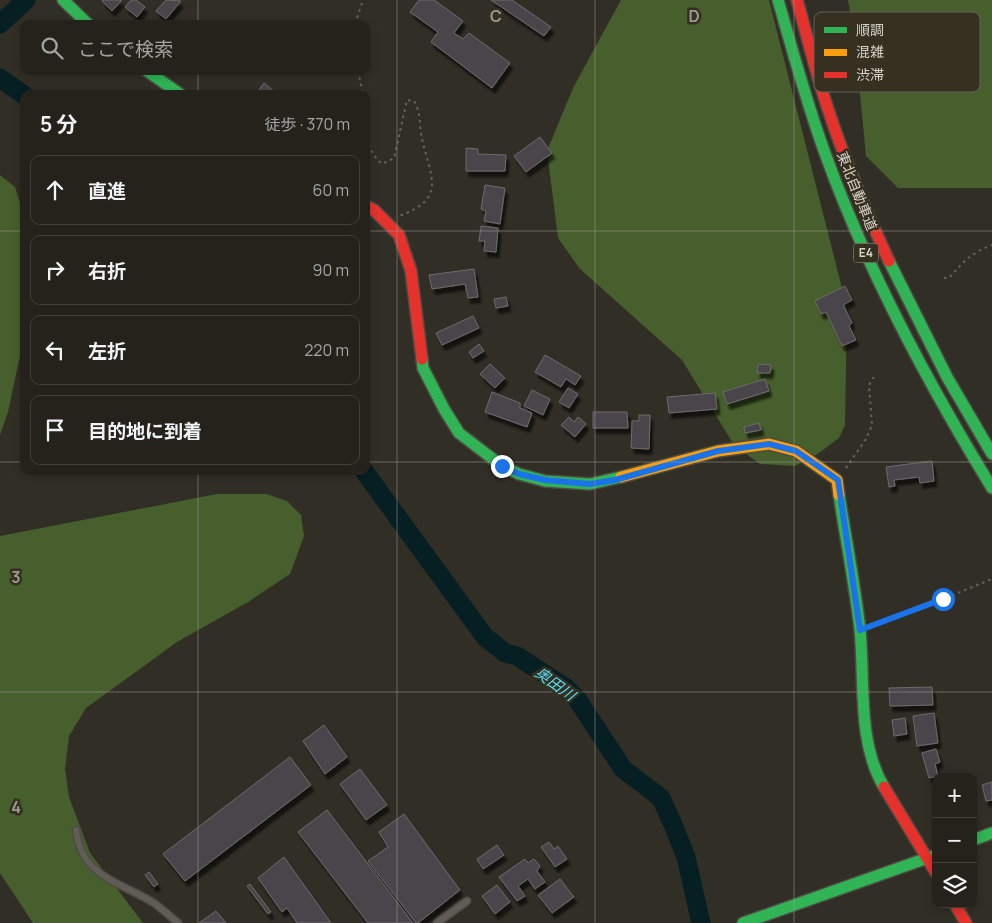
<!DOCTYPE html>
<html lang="ja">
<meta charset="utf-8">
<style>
:root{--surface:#25221c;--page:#2d2a25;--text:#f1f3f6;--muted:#a3a4a3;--line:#423f3b}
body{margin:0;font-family:Manrope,"Noto Sans JP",sans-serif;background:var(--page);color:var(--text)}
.controls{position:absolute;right:15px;bottom:15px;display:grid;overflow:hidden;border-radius:10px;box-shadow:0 2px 8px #0003}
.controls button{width:45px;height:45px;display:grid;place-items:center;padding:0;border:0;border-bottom:1px solid var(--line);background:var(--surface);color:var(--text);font:25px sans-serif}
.stop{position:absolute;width:15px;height:15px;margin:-11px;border:4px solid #1a73e8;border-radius:50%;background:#fff}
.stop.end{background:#1a73e8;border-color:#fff;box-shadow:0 1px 5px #0008}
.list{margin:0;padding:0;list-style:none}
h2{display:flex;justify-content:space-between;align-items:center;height:65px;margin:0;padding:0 20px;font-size:21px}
h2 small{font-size:16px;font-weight:400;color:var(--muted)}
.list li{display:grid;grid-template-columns:32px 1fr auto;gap:15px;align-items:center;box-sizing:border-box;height:70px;margin:0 10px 10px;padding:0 10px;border:1px solid var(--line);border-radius:10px}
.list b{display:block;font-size:19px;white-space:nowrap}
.list em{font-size:16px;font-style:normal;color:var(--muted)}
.icon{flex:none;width:28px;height:28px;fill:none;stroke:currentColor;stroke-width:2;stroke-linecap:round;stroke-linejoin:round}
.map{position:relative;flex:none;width:992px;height:923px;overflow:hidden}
.search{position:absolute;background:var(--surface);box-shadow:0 2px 8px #0003;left:20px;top:20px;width:350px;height:55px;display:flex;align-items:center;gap:12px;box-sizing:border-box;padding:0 18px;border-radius:10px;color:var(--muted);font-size:19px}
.panel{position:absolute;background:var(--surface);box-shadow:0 2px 8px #0003;left:20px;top:90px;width:350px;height:385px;border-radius:10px}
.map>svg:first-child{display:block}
.forest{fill:#465f2c}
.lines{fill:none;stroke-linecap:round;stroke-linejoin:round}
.river{stroke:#051f23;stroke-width:19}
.building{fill:#4a454c;stroke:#6e6b6b;filter:url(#shadow)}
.lane-casing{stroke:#4e4b44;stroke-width:9}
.fast-casing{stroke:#4e4b44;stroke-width:14}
.slow-casing{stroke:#4e4b44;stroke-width:14}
.jam-casing{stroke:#4e4b44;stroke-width:14}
.path{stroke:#67645f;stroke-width:2;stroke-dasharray:2.5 4;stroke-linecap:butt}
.lane{stroke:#605d56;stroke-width:6}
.fast{stroke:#30b455;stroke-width:11}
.slow{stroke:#ff9f0a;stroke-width:11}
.jam{stroke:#e5322d;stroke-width:11}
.route{stroke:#1a73e8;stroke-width:6}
.grid{fill:none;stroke:#9d9a91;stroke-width:1;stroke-opacity:0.55}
.labels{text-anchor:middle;stroke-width:5;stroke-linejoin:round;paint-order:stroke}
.shield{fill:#363021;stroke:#a7a397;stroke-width:1}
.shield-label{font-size:12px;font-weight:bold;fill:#d7d4ca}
.street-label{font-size:14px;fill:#d7d4ca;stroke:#363021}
.water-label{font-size:15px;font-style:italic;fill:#56dff9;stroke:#363021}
.key{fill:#363021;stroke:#666154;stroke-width:1}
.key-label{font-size:14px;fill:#d7d4ca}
.grid-label{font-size:16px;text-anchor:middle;font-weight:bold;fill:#9d9a91;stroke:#363021;stroke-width:5;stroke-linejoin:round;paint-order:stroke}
</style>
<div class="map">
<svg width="992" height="923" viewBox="0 0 992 923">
<defs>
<filter id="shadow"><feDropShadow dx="3" dy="5.5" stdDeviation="1" flood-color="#0009"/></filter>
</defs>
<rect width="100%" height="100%" fill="#312e26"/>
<!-- forest -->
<g class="forest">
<path d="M621 0H769L847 308 845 425 839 438 819 453 795 466 760 464 734 445 682 360 580 269 558 238 547 151 573 88Z"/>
<path d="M848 0H992V188H898L866 156 855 42Z"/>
<path d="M0 175 15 187 24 217V337L8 412 0 435Z"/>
<path d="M217 494H266L287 501 301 515 304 536 290 574 248 602 177 642 86 708 69 736 65 769 69 797 90 853 143 923H33L0 873V536Z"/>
</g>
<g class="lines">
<!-- river -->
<g class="river">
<path d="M0 24 26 0"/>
<path d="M0 78 24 95"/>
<path d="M364 471 485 637 505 653 517 656 566 688 577 699 623 769 661 798 674 827 686 857 701 923"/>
</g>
</g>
<!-- building -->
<g class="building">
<path d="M103 0H122L112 11 102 1Z"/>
<path d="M131 0H136L145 7 137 17 125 7Z"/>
<path d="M166 0 181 1 166 19 156 11Z"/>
<path d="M419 0H434L463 21 454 33 463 39 469 33 510 63 492 88 431 42 438 32 410 12Z"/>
<path d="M491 0H512L551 27 544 36Z"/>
<path d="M264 83 277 94H256Z"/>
<path d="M540 137 552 153 526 172 514 156Z"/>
<path d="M466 148 478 149V154L506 155 505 171H466Z"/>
<path d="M485 185 505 188 500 224 484 221 486 211 481 209Z"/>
<path d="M481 226 498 228 496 252 484 251 485 241H479Z"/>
<path d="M474 269 478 297 468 298 465 284 432 289 429 275Z"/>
<path d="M845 286 852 300 843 305 852 323 849 326 856 340 842 346 826 312 821 314 815 301Z"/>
<path d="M506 297 508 306 496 308 494 299Z"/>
<path d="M473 316 479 328 442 345 436 333Z"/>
<path d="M479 344 484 351 473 358 469 352Z"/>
<path d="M545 355 581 376 575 385 566 379 561 387 535 372Z"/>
<path d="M490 364 505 378 495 388 480 374Z"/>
<path d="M758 364 771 365 770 373H757Z"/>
<path d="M765 379 769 391 727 404 723 392Z"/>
<path d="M568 388 578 394 569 408 559 402Z"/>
<path d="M532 390 550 399 543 415 524 406Z"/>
<path d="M492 392 520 403V408L532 413 527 427 485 412Z"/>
<path d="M715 393 717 409 669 413 667 397Z"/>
<path d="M593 412H627L628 428H593Z"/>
<path d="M639 415H650L649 449 631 448 632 421H639Z"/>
<path d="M569 417 574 422 578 417 586 424 575 437 561 425Z"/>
<path d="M759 423 761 430 745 433 744 427Z"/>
<path d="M932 461 934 481 920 483 919 477 894 480 895 486 889 487 886 467Z"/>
<path d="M932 687 933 705 890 706 889 688Z"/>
<path d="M934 713 938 743 917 746 913 716Z"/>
<path d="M905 718 907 734 894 736 892 720Z"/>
<path d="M324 725 347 757 325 774 303 741Z"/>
<path d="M936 749 940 762 935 764 938 776 929 778 922 753Z"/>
<path d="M290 757 311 785 185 881 163 854Z"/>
<path d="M360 769 387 805 366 820 340 784Z"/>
<path d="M992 782V800L986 801 982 785Z"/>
<path d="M327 810 413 923H368L298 832Z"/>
<path d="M404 814 460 890 418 923H416L368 861 388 847 379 832Z"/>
<path d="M549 842 554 849 558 846 567 859 555 867 541 847Z"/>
<path d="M497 845 504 855 483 869 477 859Z"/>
<path d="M284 857 331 923H297L287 908 282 912 258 878Z"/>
<path d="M525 859 528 863 534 859 540 866 537 871 545 882 535 889 528 879 518 886 525 896 517 901 499 877Z"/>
<path d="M149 872 158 884 154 887 145 875Z"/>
<path d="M560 879 574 897 552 913 538 895Z"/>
<path d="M250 884 271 912 268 914 247 886Z"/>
<path d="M497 885 510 902 495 914 482 896Z"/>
<path d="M216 911 226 923H199Z"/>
</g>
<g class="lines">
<defs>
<g id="lane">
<path d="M76 830C82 878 119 881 154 903 162 909 170 916 178 923"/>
<path d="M437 923 467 901"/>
</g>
<g id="fast">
<path d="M63 0 88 24"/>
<path d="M778 0C793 52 807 105 826 156 868 272 927 382 992 488"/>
<path d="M147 71 180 94"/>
<path d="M889 261 947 377 992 454"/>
<path d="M422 359 423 368 444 409 459 433 502 466 519 474 545 481 590 484 621 477"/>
<path d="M839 495C846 540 855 585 860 630 865 681 857 742 884 787"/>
<path d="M973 840 992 833"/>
<path d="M743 923 936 855"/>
</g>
<path id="slow" d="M621 477 718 451 769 444 796 451 837 480 839 495"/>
<g id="jam">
<path d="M797 0C807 35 815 71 827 106 844 159 866 211 889 261"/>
<path d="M366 206 374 210 399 235 411 271 422 359"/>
<path d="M884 787 936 873"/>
<path d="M955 904 966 923"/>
</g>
</defs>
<!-- lane casing -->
<use href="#lane" class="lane-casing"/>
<!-- fast casing -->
<use href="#fast" class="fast-casing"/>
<!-- slow casing -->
<use href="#slow" class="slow-casing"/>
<!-- jam casing -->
<use href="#jam" class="jam-casing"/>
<!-- path -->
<g class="path">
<path d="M355 24 363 0"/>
<path d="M358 71 363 94"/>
<path d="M366 132C368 146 372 155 382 164L394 158 407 100 414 101C421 111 419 127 422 139 431 178 447 199 399 216"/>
<path d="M944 278H949C964 261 970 254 992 245"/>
<path d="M846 468 866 439 872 425 869 385 875 375"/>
<path d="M873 625 943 599 992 579"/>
</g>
<!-- lane -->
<use href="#lane" class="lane"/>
<!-- fast -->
<use href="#fast" class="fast"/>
<!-- slow -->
<use href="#slow" class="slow"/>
<!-- jam -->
<use href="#jam" class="jam"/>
</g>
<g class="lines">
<!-- route -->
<path class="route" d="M502 466 519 474 545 480 590 484 615 480 718 451 769 444 796 451 838 480 860 630 943 599"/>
</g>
<!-- grid -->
<path class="grid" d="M198 0V24M397 0V923M595 0V923M794 0V923M198 71V94M0 231H24M366 231H992M0 462H24M366 462H992M198 471V923M0 692H992"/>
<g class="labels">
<!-- shield labels -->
<rect class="shield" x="853.5" y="243.5" width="25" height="19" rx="4"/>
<g class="shield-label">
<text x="866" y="257">E4</text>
</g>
<!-- street labels -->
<g class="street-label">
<text transform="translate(857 191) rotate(68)" y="5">東北自動車道</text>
</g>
<!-- water labels -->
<g class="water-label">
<text transform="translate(555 684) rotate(36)" y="5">奥田川</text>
</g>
</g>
<!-- legend -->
<rect x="814" y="12" width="166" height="80" rx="8" class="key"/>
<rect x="824" y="27" width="23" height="6" fill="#30b455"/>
<rect x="824" y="49" width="23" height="7" fill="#ff9f0a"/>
<rect x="824" y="72" width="23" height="6" fill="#e5322d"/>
<g class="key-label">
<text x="856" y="35">順調</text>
<text x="856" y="57">混雑</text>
<text x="856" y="80">渋滞</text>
</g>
<g class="grid-label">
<text x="496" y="22">C</text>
<text x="694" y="22">D</text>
<text x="16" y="583">3</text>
<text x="16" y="813">4</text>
</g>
</svg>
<div class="controls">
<button>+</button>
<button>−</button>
<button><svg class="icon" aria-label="layers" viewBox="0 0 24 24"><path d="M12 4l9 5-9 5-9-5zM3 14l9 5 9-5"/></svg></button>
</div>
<div class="stop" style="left:943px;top:599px"></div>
<div class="stop end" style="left:502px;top:466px"></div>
<div class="search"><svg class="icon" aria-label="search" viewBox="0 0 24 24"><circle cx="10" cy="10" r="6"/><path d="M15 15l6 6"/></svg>ここで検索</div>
<section class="panel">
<h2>5 分<small>徒歩 · 370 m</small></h2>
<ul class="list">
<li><svg class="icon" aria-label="ahead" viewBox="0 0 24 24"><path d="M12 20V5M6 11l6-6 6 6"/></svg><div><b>直進</b></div><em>60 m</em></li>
<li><svg class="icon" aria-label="right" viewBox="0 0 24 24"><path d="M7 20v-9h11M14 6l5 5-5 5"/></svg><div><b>右折</b></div><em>90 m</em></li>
<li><svg class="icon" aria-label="left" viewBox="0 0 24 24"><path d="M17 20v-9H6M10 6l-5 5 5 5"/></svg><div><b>左折</b></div><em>220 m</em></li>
<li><svg class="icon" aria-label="arrive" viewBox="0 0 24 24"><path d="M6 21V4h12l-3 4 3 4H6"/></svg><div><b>目的地に到着</b></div></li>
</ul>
</section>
</div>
